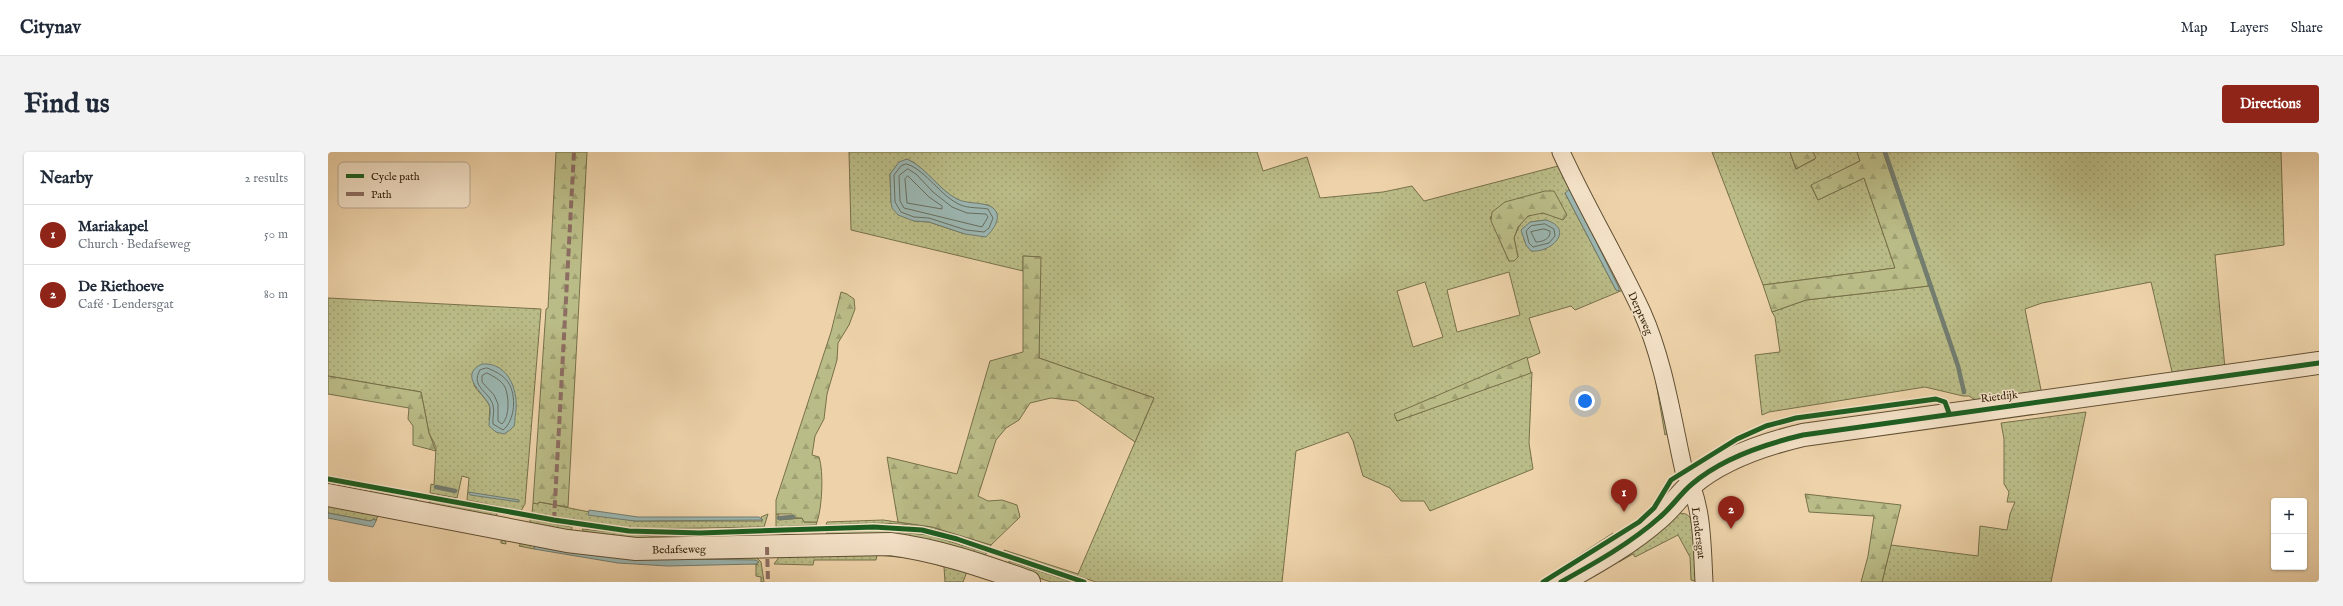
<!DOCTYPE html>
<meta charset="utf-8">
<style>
:root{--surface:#fff;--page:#f2f2f3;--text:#1f2937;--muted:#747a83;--line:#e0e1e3;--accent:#8f2418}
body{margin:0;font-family:"IM FELL English",serif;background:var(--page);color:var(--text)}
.controls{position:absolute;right:12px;bottom:12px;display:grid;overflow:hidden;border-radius:4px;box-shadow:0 1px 3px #0004}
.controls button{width:36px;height:36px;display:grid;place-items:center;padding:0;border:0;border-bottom:1px solid var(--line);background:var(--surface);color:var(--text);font:20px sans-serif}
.you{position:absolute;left:1257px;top:249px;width:14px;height:14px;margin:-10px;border:3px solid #fff;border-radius:50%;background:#1a73e8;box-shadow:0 0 0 6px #1a73e833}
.badge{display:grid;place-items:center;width:26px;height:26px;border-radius:50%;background:var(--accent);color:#fff;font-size:13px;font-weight:700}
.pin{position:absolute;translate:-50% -33px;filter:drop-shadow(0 1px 2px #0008)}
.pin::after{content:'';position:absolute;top:21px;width:14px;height:12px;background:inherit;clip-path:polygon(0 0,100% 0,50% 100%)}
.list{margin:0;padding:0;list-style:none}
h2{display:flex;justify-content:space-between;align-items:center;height:52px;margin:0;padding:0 16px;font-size:17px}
h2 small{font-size:13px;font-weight:400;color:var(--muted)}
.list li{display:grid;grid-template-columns:26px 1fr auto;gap:12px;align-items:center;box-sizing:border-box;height:60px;padding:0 16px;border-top:1px solid var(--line)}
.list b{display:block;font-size:15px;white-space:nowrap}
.list p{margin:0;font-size:13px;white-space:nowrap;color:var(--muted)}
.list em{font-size:13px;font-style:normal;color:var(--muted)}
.map{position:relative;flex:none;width:1991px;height:430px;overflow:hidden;border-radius:4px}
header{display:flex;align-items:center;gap:24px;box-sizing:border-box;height:56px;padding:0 20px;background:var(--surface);border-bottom:1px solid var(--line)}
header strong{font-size:19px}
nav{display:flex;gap:22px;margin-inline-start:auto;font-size:14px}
.intro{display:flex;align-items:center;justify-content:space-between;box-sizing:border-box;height:96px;padding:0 24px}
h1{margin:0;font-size:28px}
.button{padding:10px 18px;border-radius:4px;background:var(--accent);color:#fff;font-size:14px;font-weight:700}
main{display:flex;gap:24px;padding:0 24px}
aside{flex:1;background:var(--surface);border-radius:4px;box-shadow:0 1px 3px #0004}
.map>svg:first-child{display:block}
.grass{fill:url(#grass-dots);stroke:#77704a;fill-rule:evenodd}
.forest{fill:url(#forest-firs);stroke:#77704a}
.water{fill:#9bb6b1;stroke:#727c6f}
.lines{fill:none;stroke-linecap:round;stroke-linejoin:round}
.shore{stroke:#686d5e;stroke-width:1}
.stream{stroke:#727c6f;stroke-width:4.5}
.minor-casing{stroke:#625034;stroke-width:19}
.tertiary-casing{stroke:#625034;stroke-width:24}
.minor{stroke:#f4e2c8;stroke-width:17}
.tertiary{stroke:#f4e2c8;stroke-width:22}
.quiet{stroke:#8d6e63;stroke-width:4;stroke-dasharray:8 4;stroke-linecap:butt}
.cycleway-casing{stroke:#f4e2c8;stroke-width:8}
.cycleway{stroke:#1b5e20;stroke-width:5}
.labels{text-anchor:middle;stroke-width:3;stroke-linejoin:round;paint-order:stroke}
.street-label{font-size:11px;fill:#34240c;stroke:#f4e2c8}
.key{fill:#f4e2c8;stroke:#baa990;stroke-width:1}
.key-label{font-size:11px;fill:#34240c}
</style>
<header>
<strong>Citynav</strong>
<nav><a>Map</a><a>Layers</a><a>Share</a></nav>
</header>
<div class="intro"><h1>Find us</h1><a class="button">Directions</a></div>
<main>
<aside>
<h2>Nearby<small>2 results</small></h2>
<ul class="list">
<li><span class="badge">1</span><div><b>Mariakapel</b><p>Church · Bedafseweg</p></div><em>50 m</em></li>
<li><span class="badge">2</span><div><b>De Riethoeve</b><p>Café · Lendersgat</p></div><em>80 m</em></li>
</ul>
</aside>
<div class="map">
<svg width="1991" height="430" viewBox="0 0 1991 430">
<defs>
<pattern id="grass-dots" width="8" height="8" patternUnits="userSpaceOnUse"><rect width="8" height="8" fill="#babc87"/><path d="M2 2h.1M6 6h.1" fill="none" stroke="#a0a173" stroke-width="1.8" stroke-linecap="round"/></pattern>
<pattern id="forest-firs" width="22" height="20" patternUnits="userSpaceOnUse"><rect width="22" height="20" fill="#babc87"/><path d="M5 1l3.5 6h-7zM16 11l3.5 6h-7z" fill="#a0a173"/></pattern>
</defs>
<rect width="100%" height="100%" fill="#eed3aa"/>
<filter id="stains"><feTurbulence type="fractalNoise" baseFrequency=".005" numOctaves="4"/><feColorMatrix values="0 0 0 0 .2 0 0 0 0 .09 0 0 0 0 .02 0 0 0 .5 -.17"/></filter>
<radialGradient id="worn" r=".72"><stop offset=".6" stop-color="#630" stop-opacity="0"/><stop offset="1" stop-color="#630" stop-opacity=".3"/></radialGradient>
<!-- grass -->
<g class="grass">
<path d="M521 0H929L935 19 979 5 992 46 1055 40 1084 34 1096 49 1230 14 1224 0H1228L1295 138 1247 158 1243 154 1201 166 1212 201 1067 262 1069 269 1204 220 1201 291 1205 317 1102 359 1096 349H1073L1062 336 1035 324 1025 289 1020 280 968 299 954 430H768L676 400V398L750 422 826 246 711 206 712 105 695 104V119L523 78ZM579 7C602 18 616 48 642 52 648 53 655 53 661 53L637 82 601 70 586 69 563 50 562 22ZM1237 41 1291 139 1288 138ZM1234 52 1230 66C1207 55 1194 63 1186 86L1190 105 1181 109 1162 65ZM1218 68V97L1203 99 1196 88 1202 70ZM1181 120 1192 163 1129 180 1119 138ZM1097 130 1115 185 1085 195 1069 139Z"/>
<path d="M1384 0H1462L1468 17 1487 7 1485 0H1529L1532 9 1483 34 1490 48 1536 26 1567 116 1435 133Z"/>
<path d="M1555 0H1953L1956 93 1887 103 1897 217 1845 224 1823 130 1714 151 1697 157 1714 243 1652 251 1641 244H1635L1597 235 1441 260 1434 263 1427 203 1452 200 1447 165 1444 160 1478 148 1601 134Z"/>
<path d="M0 146 213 157 197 352 193 359 139 348 141 326 134 324 129 346 102 341 103 332 106 333 108 295 101 281 93 240 0 224ZM150 214 176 282 161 268 162 255C154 238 137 236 150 214Z"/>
<path d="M1328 230 1331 232 1342 280 1337 283Z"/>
<path d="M1758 260 1723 430H1554L1563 393 1650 404 1652 374 1679 378 1682 362 1687 350H1679L1681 340 1676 332V287L1673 271Z"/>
<path d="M43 337 89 346 86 352 43 345Z"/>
<path d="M101 348 169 361 168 368 103 356Z"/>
<path d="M0 350 51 360 48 369 46 367 42 369 0 361Z"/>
<path d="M211 350 307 369H434L433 365 440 362 436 375 308 377 204 361 205 351 210 352Z"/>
<path d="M1351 361 1358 362 1364 367 1372 430 1363 428 1362 405 1350 383 1307 405 1305 402 1291 410 1293 403Z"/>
<path d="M448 362H451L449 366 451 368 474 366 476 370H489L488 373 448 375Z"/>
<path d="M202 367 244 375 243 383 202 371Z"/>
<path d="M555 368 604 375 663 393 662 395C638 387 613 378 588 374 558 369 528 372 498 373L499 370Z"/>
<path d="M254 377 324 384 432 382 429 388 261 386Z"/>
<path d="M547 378 601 383 659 401 652 407 499 387V380Z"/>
<path d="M1285 381 1287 383 1236 413Z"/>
<path d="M173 387 428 405 433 410 436 430H433V425L428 424V412H430L290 406 207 393 206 397 191 394 193 391 177 388 178 392 173 391Z"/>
<path d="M551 398 609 407 640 417 635 430H617L616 415 591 407 549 403 548 408H486L485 413 446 412 452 404 459 401Z"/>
<path d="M681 409 744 430H723L681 416Z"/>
</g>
<!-- forest -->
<g class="forest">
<path d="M228 0H259L240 355 211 350 210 352 205 351 218 157 220 156Z"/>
<path d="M1462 0H1485L1488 6 1468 17Z"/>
<path d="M1529 0H1555L1601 134 1478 148 1444 160 1435 133 1567 116 1536 26 1490 48 1483 33 1532 9Z"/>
<path d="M1217 39H1226L1239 63 1235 68 1215 61 1200 64 1190 75 1186 86 1190 105 1186 109H1181L1163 69 1164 60 1177 50Z"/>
<path d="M695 104 713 105 711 206 826 246 807 290 749 249 723 246 702 251 691 268 678 276 668 288 650 344 660 349 674 348 689 353 692 365 663 393 604 375 570 370 559 305 629 322 662 209 695 200Z"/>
<path d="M513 140 519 142 526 147 527 157 521 173 510 191 509 208 499 242 496 267 487 284 484 303 491 305C496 320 494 356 489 370H476L474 366H466L464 362H448V348L503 180Z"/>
<path d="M1199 205 1203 221 1069 269 1066 262Z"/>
<path d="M0 224 93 240 101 281 108 299 85 293V274L80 267 81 256 0 242Z"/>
<path d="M1477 342 1573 353 1554 430H1533L1540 404 1546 364 1481 360Z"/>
</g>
<!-- water -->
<g class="water">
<path d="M579 7C599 16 610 37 629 47 640 53 661 49 667 58 674 67 664 79 658 85L637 82 601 70 586 69 570 63 564 56 563 50 562 22 571 10Z"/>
<path d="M1242 37 1291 136V139L1288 138 1237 41Z"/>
<path d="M1218 68C1247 77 1224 101 1203 99L1198 93 1193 78 1202 70Z"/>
<path d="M154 212C182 210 192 242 187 265 187 267 187 272 186 274 184 277 179 280 176 282L168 280 161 274C161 268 163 261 162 255 159 243 128 224 154 212Z"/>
<path d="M140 340 191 348V350L142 343Z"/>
<path d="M261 358 310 365H431L435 368 307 369 267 364 260 363Z"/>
<path d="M0 361 42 369 47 367 48 369 45 375 0 366Z"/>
<path d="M207 393 290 406 427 408 431 410 428 412 340 414 290 411 206 397Z"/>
</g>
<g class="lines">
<!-- shore -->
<g class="shore">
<path d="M578 12C594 15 611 41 627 50 637 57 648 55 660 57L665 66 661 76 656 80 638 78 601 66 586 65 573 60 567 50 566 23 573 14Z"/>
<path d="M580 17 588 22 605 40 624 55 639 61 658 62 660 65 654 75 576 56 572 49 571 24Z"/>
<path d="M580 24 601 45 614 54V57L579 51 577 27Z"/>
<path d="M1217 72 1226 77 1227 84 1221 91 1205 95 1201 91 1198 79 1203 74Z"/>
<path d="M1216 77 1222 79C1223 87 1214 90 1208 90L1203 80Z"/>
<path d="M159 216C167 219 175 223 180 230 189 243 187 269 175 278L165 272C164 266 167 260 165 253 161 239 142 235 152 218Z"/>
<path d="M159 221C165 224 173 228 177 235 181 244 182 265 174 272L170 269V252L166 243 154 230V224Z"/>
</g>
<!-- stream -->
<g class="stream">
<path d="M1557 0 1630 214 1636 240"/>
<path d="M108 335 127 339"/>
<path d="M451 366 465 365"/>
</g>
<defs>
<path id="minor" d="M1233 0C1258 55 1289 106 1314 160 1336 209 1344 266 1356 319 1375 350 1374 394 1376 430"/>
<g id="tertiary">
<path d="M0 343 239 389 308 397 562 392C610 398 655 414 701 430"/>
<path d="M1233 430C1267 411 1303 391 1332 365 1344 355 1352 342 1364 332 1394 306 1437 292 1475 283L1991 211"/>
</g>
</defs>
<!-- minor casing -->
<use href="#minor" class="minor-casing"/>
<!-- tertiary casing -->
<use href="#tertiary" class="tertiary-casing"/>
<!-- minor -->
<use href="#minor" class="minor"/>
<!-- tertiary -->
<use href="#tertiary" class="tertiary"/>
<!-- quiet -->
<g class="quiet">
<path d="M226 368 246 0"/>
<path d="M439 395 440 430"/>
</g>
<defs>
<g id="cycleway">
<path d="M0 327 226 368 301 379 372 381 546 375 594 378 629 387 756 430"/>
<path d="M1215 430 1311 370 1326 356 1343 328 1409 287 1438 274 1468 266 1608 247 1617 250 1621 261"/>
<path d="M1233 430C1267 411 1303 391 1332 365 1344 355 1352 342 1364 332 1394 306 1437 292 1475 283L1991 211"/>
</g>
</defs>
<!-- cycleway casing -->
<use href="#cycleway" class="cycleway-casing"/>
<!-- cycleway -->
<use href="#cycleway" class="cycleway"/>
</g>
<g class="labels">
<!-- street labels -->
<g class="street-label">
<text transform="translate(1313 161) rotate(66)" y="4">Derptweg</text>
<text transform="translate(1671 244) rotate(-7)" y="4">Rietdijk</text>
<text transform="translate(1371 381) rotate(83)" y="4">Lendersgat</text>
<text transform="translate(351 397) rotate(-1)" y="4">Bedafseweg</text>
</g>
</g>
<!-- legend -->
<rect x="10" y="10" width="132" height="46" rx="6" class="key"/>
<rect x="18" y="22" width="18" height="4" fill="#1b5e20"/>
<rect x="18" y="40" width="18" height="4" fill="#8d6e63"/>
<g class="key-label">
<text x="43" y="28">Cycle path</text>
<text x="43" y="46">Path</text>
</g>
<rect width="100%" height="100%" filter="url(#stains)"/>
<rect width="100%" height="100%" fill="url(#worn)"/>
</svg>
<div class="controls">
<button>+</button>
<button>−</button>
</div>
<div class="you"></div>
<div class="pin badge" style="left:1296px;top:360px">1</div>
<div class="pin badge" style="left:1403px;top:377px">2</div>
</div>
</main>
